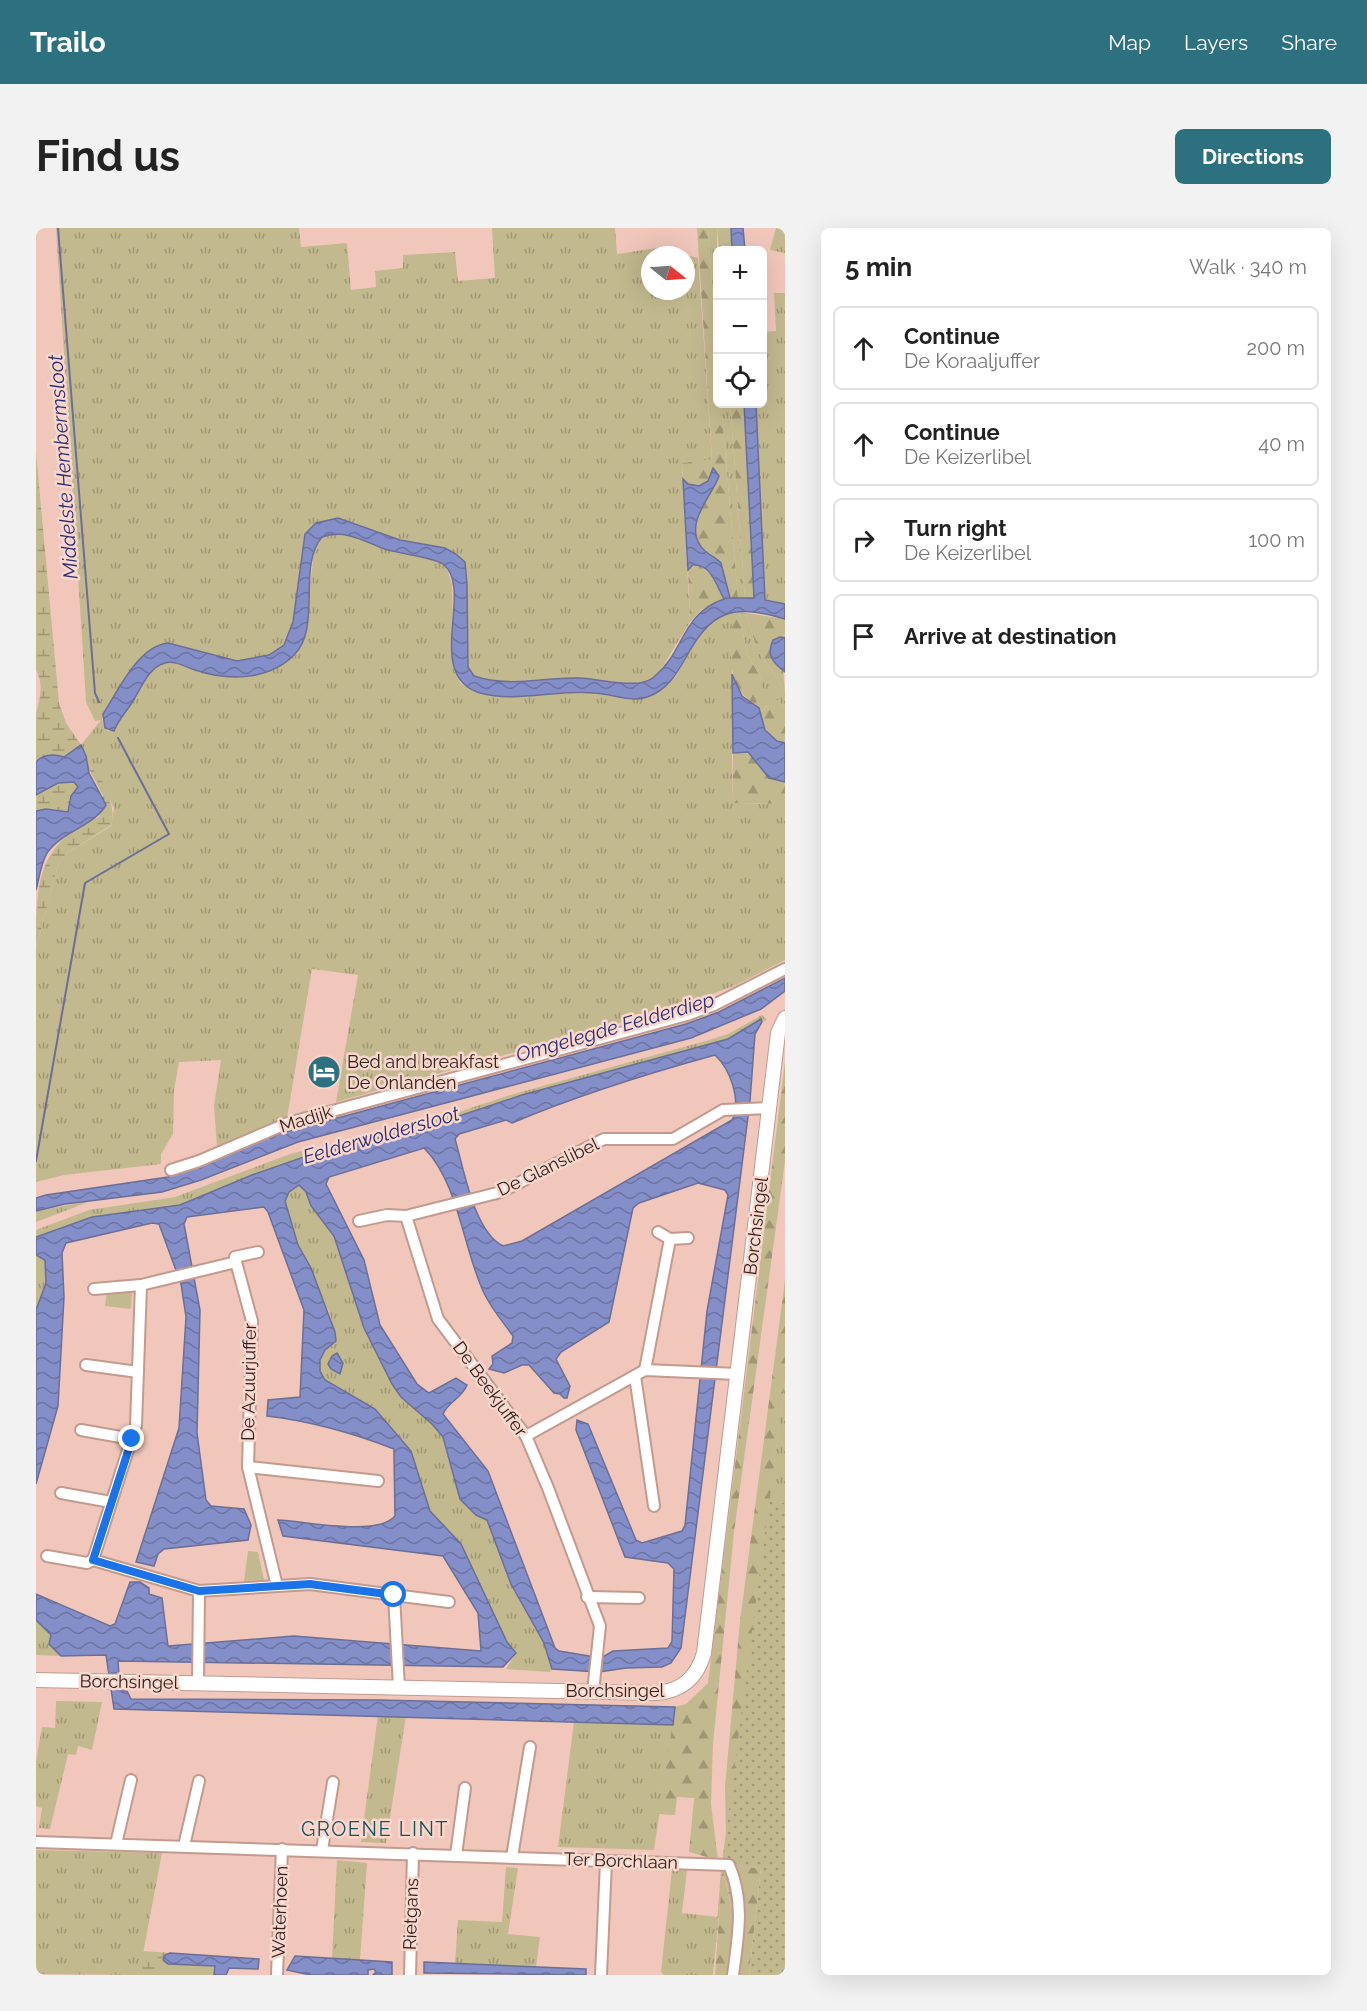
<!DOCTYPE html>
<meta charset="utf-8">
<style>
:root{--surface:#fff;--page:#f2f2f2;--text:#222;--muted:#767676;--line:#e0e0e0;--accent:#2d7181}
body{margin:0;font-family:Raleway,sans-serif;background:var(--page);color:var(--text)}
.controls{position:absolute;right:18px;top:18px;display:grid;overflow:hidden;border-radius:9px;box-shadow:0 6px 24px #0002}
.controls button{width:54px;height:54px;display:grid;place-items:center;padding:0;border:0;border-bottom:2px solid var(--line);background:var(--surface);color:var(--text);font:30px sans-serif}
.compass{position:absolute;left:605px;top:18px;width:54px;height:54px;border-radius:50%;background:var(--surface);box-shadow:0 6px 24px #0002;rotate:107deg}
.stop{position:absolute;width:18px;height:18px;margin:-14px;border:4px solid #1a73e8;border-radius:50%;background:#fff}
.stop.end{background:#1a73e8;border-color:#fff;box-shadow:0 2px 6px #0008}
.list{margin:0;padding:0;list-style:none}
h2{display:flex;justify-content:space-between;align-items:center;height:78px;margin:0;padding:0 24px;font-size:26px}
h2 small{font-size:20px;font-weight:400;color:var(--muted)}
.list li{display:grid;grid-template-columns:39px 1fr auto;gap:18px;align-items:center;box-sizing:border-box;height:84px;margin:0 12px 12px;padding:0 12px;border:2px solid var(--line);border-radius:9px}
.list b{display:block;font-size:22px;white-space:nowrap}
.list p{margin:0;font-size:20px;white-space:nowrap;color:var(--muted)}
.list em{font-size:20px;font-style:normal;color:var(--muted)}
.icon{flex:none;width:33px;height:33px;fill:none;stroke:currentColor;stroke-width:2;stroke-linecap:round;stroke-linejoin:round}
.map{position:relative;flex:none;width:749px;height:1747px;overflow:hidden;border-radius:9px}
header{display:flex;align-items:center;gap:36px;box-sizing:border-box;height:84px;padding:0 30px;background:var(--accent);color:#fff}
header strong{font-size:28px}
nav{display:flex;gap:33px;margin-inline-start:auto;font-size:21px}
.intro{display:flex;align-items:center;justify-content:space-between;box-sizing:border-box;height:144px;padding:0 36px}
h1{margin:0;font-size:42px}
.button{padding:15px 27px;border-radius:9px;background:var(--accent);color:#fff;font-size:21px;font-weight:700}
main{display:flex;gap:36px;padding:0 36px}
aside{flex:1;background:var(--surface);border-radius:9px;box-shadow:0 6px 24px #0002}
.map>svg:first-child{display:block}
.grass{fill:url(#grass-tufts)}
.forest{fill:url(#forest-firs)}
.wetland{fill:url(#wetland-marsh)}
.park{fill:#c3b98f}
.garden{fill:url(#garden-dots)}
.water{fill:url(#water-waves);stroke:#6b6e96;stroke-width:1.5;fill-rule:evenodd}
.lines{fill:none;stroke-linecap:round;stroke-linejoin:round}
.stream{stroke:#6b6e96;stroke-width:2}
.minor-casing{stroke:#c29a8e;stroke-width:14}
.major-casing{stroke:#c29a8e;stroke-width:16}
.minor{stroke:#fff;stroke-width:10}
.major{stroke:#fff;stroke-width:14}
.route{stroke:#1a73e8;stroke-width:8}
.labels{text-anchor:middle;stroke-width:5;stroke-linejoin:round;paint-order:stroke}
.poi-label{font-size:18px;fill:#31211d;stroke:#f9d7cd;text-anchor:start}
.street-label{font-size:18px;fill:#31211d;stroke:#f9d7cd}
.water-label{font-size:20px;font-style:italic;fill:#292c72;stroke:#f9d7cd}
.neighbourhood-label{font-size:20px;letter-spacing:1.5px;fill:#19505d;stroke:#f9d7cd}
</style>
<header>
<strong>Trailo</strong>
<nav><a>Map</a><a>Layers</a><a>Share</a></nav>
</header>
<div class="intro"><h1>Find us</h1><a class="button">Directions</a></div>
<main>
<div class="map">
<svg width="749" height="1747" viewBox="0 0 749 1747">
<defs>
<pattern id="grass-tufts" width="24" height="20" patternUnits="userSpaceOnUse" patternTransform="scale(1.5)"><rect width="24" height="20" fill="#c3b98f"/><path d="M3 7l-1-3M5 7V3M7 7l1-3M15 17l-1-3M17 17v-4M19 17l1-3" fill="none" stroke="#9f9674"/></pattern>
<pattern id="forest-firs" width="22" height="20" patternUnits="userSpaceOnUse" patternTransform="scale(1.5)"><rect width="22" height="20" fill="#c3b98f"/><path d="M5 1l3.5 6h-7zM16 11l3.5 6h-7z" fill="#9f9674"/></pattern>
<pattern id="wetland-marsh" width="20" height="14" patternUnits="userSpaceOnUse" patternTransform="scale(1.5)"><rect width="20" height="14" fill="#c3b98f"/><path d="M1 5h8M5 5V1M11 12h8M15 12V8" fill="none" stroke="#9f9674"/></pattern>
<pattern id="garden-dots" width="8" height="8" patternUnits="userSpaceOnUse" patternTransform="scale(1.5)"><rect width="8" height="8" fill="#c3b98f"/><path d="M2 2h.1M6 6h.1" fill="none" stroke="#9f9674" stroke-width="1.8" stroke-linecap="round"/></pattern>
<pattern id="water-waves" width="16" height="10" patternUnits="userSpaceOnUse" patternTransform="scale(1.5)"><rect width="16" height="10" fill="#848fca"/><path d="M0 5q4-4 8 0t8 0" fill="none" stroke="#6d74a3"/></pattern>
</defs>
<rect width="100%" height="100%" fill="#f2c7bb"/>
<!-- grass -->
<g class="grass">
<path d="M20 0H263L265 19 311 15 315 62 340 59 339 43 367 40V27L419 24 422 53 459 50 456 0H579L581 26 621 20 648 27H614V63H650V27L662 30 676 232 646 235 654 394 622 446 606 455H594L526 450 457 454 438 448 432 439 431 356 398 318 280 295 269 306 257 394 248 417 233 427 201 433 149 421 99 439 66 491 71 503 79 501 110 451 120 439 129 434 141 435 178 447 213 449 234 443 259 427 265 419 269 403 278 323 286 309 293 306 314 308 360 325 403 333 410 338 416 356 418 442 425 456 444 465 468 468 560 465 595 472 632 457 640 448 665 404 683 388 696 385V575L749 576V732L700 757 645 778 300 874 322 747 276 741 251 890 181 918 178 878 185 832 143 834 138 862 137 906 125 926V936L28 947 0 954V720L22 637 30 626 75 598 78 580 56 540 51 537 45 517 65 492 59 493 50 474Z"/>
<path d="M672 0H681V125Z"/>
<path d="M740 0 749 1V25L734 22Z"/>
<path d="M749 60V376L729 372 720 176H726L727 104 740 103 738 65H749Z"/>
<path d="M685 176H694L709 370H702Z"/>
<path d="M703 384 710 385 721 421 749 463V480L742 472 730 478 724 485 719 476 726 451 711 426Z"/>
<path d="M726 787 731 792 726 794 724 791 692 811 486 867 381 902 291 921 197 955 144 977 56 989 0 1009V1002L53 982 139 969 254 926 314 911 374 900 474 867 673 812 692 806Z"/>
<path d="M263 957 270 964 275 978 298 1008 328 1100 356 1156 365 1169 397 1196 407 1209 419 1254 439 1287 451 1292 475 1356 508 1415 516 1441 514 1444 470 1441 480 1425 471 1414 420 1310 394 1283 375 1223 339 1181 289 1152 284 1143V1133L289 1122 300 1113 294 1086 262 1017 249 973 253 964Z"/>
<path d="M55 973 0 994V983Z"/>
<path d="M0 1027 10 1032V1055L0 1082Z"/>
<path d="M749 1153V1275L733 1273Z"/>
<path d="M0 1392 15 1407 13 1416 25 1428 0 1427Z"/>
<path d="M20 1473 66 1474 56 1522 42 1518 40 1527 32 1526 14 1601 3 1600 6 1580 0 1578V1533L6 1499 19 1500Z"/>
<path d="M342 1487 370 1488 350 1615 325 1614Z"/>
<path d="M538 1494 637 1497 618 1622 522 1619Z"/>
<path d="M0 1622 126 1625 103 1747 0 1746Z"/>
<path d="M301 1632 331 1635 324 1732 296 1730Z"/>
<path d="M470 1639 482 1640 472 1706 504 1709 500 1739 419 1735 422 1692 466 1694Z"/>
<path d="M636 1641 651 1642 646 1685 682 1689 677 1747H628L625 1744Z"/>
</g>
<!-- forest -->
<g class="forest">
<path d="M661 0H672L681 125 682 176H685L702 370H694L682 331C651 314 659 298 670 271 673 264 673 255 675 247L672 253 663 258 652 256 647 251 646 235 676 231Z"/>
<path d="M681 0H695L696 22H683Z"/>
<path d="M694 176H708L718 370H709Z"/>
<path d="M662 336 677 349 688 371 665 382 654 394 652 342Z"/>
<path d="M703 384 711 426 726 451 725 465 719 476C687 458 696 417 696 385Z"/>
<path d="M710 385 749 391V410L744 409 749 463 721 421Z"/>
<path d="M742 472 749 480V515C734 510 726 501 724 485L736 473Z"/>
<path d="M706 523 718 529 733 550 749 554V576L696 575 697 525Z"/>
<path d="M749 834V933L698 1304 677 1516 675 1576 682 1632 653 1624 658 1570 641 1569 639 1587 623 1586 639 1479 650 1476 672 1455Z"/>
<path d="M749 1052V1153L690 1609 689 1559 704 1393Z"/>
<path d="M697 1638 725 1640 713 1747H701Z"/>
<path d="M686 1644C700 1681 696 1709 691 1747H679Z"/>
</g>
<!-- wetland -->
<g class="wetland">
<path d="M0 224 23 475 30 495 45 517 28 529 4 530 0 534C0 520 0 498 0 485 4 471 8 456 0 442Z"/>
<path d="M51 537C66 544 82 582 75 597L30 626 22 637 0 720C0 658 0 615 63 589L67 568Z"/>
<path d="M38 554 42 559 33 575 32 584 10 581 0 583V567L22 555Z"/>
<path d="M107 1723 134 1725 129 1727 180 1738 178 1747H103Z"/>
</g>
<!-- park -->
<g class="park">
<path d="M71 1062 96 1063 95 1081 69 1078Z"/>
<path d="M212 1323 222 1324 228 1352 208 1353Z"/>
<path d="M132 1736 180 1738 178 1747H111Z"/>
</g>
<!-- garden -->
<path class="garden" d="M733 1273 749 1275V1747H713L725 1641 698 1638 701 1747H691C695 1711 700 1680 687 1646L677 1747 685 1642Z"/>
<!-- water -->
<g class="water">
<path d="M695 0H707L709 22H696Z"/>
<path d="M708 176H720L729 372 749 376V391C695 375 675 383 649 431 641 445 634 457 620 465 598 478 580 466 558 465 521 461 480 475 444 465 387 448 439 361 407 336 398 329 361 326 346 320 326 312 307 301 286 309 261 338 286 400 258 427 232 453 192 453 159 442 150 439 138 432 129 435 113 439 105 460 97 473 91 483 82 492 78 503L69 500 67 486C82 463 102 418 132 415L201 433 233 427 248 417 257 394 269 306 280 295 302 290 364 312 409 320 420 326 429 334 431 356 432 439 438 448C473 460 508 449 543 450 563 451 584 457 603 455 609 454 615 452 619 448 649 423 645 386 688 371 681 359 675 335 657 337L652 342 647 251 652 256 663 258 672 253 677 240 683 248C676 268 649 294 664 317 669 326 679 328 685 335L694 370H718Z"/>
<path d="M744 409 749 410V444C737 435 730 427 737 412Z"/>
<path d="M696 446 706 468 723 480 729 502 741 513 749 515V554L733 550 712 524 697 525Z"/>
<path d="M45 517 50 528 53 545 70 577C57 599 26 603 11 625 5 635 3 651 0 662V583L10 581 32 584 35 568 42 559 38 554 22 555 0 567V534C7 526 18 526 28 529Z"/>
<path d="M749 750V763L725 781 655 810 262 914 165 952 126 964 29 976 0 983V970L10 967 132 949 242 906 650 796 683 784Z"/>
<path d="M725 791 726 794 719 806 714 873 645 1420 635 1435 626 1439 590 1440 563 1444 516 1441 508 1415 475 1356 451 1292 440 1287 424 1271 407 1209 397 1197 365 1169 356 1156 328 1100 298 1008 275 978 270 964 263 957 253 964 249 973 262 1017 275 1040 299 1104 300 1113 289 1122 284 1132V1143L289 1152 339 1181 375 1223 394 1283 425 1316 471 1414 480 1425 467 1439 82 1433 84 1463H91L95 1471 343 1472 639 1479 637 1497 78 1481 70 1427 25 1428 13 1416 15 1407 0 1392V1366L74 1398 79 1396 94 1354H104L113 1360V1366L126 1370 132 1418 258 1408 445 1423 442 1385 407 1328 247 1308 242 1292C270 1293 341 1309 359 1288L358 1228V1221C317 1205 273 1193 231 1188L232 1172 264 1169 268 1082 232 984 228 979 151 989 148 996 164 1082 161 1205 170 1272 175 1278 208 1281 215 1297 212 1312 128 1321 122 1326 118 1338 100 1334 143 1200 150 1089 145 1056 123 996 116 995 30 1015 26 1025 28 1069 22 1178 0 1256V1082L10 1055 9 1032 0 1027V1009L56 989 144 977 216 947 291 921 381 902 486 867 692 811ZM679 827C694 841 706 873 696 892L486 1013 467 1018C438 1004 428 941 419 911L423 906 470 892 476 895C542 867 610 846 679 827ZM388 920C423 955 427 1021 448 1065 455 1080 467 1094 477 1108L476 1115 456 1128 457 1136 453 1141 468 1145 486 1137H493L518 1165 524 1166 528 1170H531L534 1158 520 1131 525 1124 573 1094 597 980 603 975 662 955 689 962 692 967 671 1083 649 1297 646 1303 606 1315 600 1312 552 1196 541 1192 540 1202 589 1329 632 1335 638 1341 636 1413 632 1420 577 1423 565 1430 523 1423 519 1420 452 1243 407 1186C412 1174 426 1170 431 1157L420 1150 393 1165 381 1156 344 1097 328 1032 290 956 293 949Z"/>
<path d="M301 1125 307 1135 304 1146 295 1141 292 1136 296 1128Z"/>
<path d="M134 1725 223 1731 222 1741 193 1740 190 1747H178L179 1738 132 1736 127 1732 129 1727Z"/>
<path d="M259 1728 356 1734V1747H337L340 1744 338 1741 332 1742V1747H274L251 1742Z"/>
<path d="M388 1734 550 1741V1747L388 1745Z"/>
</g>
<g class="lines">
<!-- stream -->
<g class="stream">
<path d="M22 0 59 465 63 474"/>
<path d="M0 933 49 655 133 606 82 510"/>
</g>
<defs>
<g id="minor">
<path d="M135 942 163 933 252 895 651 787 678 777 749 741"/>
<path d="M370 988 402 1091 490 1208 512 1260 564 1398 557 1464"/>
<path d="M323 993 351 987 370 988 465 964 568 911H637L687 882 734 880"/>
<path d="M622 1004 634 1011 652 1010"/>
<path d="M200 1034 216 1093 212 1239 241 1358"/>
<path d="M58 1061 105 1057"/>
<path d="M50 1137 102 1144"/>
<path d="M609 1142 634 1011"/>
<path d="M599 1148 618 1278"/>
<path d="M45 1202 96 1211"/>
<path d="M490 1208 609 1142 701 1146"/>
<path d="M212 1239 342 1253"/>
<path d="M25 1265 75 1274"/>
<path d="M11 1328 51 1335 57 1332"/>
<path d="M163 1363 274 1356 358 1367 363 1460"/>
<path d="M358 1367 413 1374"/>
<path d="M551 1369 603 1370"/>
<path d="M162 1455 163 1363 57 1332 100 1197 105 1057 200 1034 199 1029 222 1024"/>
<path d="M0 1614 693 1637C709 1673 702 1709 697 1747"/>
<path d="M80 1616 95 1552"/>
<path d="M148 1618 163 1553"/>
<path d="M286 1622 297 1554"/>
<path d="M420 1627 429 1560"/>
<path d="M476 1629 494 1519"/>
<path d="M241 1747 246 1621"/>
<path d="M374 1747 377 1625"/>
<path d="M565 1747 570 1634"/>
</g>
<path id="major" d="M0 1452 620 1465C646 1463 661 1450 668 1425L742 805 749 790"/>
</defs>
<!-- minor casing -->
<use href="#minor" class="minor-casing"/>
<!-- major casing -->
<use href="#major" class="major-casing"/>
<!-- minor -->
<use href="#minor" class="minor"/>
<!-- major -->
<use href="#major" class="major"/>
</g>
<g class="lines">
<!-- route -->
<path class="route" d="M96 1211 57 1332 163 1363 274 1356 358 1367"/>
</g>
<!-- icons -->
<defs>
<symbol id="hotel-disc" viewBox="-11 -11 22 22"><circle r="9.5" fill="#2d7181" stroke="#f9d7cd"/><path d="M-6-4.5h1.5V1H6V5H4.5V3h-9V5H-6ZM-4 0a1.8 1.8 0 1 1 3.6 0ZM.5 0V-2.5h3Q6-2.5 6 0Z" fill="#fff"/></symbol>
</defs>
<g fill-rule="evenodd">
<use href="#hotel-disc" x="269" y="825" width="38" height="38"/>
</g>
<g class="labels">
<!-- poi labels -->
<g class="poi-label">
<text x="311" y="840">Bed and breakfast<tspan x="311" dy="21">De Onlanden</tspan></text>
</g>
<!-- street labels -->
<g class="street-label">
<text transform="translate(270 891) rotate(-17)" y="6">Madijk</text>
<text transform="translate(512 939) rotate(-26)" y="6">De Glanslibel</text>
<text transform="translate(720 998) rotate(-83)" y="6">Borchsingel</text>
<text transform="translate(213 1154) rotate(-89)" y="6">De Azuurjuffer</text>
<text transform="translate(454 1161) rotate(54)" y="6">De Beekjuffer</text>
<text transform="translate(93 1454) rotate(1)" y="6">Borchsingel</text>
<text x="579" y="1469">Borchsingel</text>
<text transform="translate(585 1633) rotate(2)" y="6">Ter Borchlaan</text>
<text transform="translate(244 1684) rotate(-88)" y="6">Waterhoen</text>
<text transform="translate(375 1686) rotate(-88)" y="6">Rietgans</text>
</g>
<!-- water labels -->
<g class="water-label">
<text transform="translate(27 239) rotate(-94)" y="7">Middelste Hembermsloot</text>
<text transform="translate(579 799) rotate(-16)" y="7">Omgelegde Eelderdiep</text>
<text transform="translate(345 907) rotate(-16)" y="7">Eelderwoldersloot</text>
</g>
<!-- neighbourhood labels -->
<g class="neighbourhood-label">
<text x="339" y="1608">GROENE LINT</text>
</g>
</g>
</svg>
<div class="controls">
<button>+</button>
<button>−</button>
<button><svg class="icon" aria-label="locate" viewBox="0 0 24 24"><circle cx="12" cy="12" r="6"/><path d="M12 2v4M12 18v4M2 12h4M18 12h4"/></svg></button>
</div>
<svg class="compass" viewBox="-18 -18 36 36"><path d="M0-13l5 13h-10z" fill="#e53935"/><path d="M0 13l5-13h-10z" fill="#767676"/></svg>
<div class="stop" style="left:358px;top:1367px"></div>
<div class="stop end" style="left:96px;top:1211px"></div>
</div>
<aside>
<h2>5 min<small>Walk · 340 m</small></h2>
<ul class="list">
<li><svg class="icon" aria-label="ahead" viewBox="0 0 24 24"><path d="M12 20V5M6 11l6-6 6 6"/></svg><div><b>Continue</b><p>De Koraaljuffer</p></div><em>200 m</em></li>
<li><svg class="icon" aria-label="ahead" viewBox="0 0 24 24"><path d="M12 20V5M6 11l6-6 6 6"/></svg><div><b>Continue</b><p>De Keizerlibel</p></div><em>40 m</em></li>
<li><svg class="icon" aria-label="right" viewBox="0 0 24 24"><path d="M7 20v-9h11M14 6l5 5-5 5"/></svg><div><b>Turn right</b><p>De Keizerlibel</p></div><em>100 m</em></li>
<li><svg class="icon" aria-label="arrive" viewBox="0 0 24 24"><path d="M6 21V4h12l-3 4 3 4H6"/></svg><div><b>Arrive at destination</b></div></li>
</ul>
</aside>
</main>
